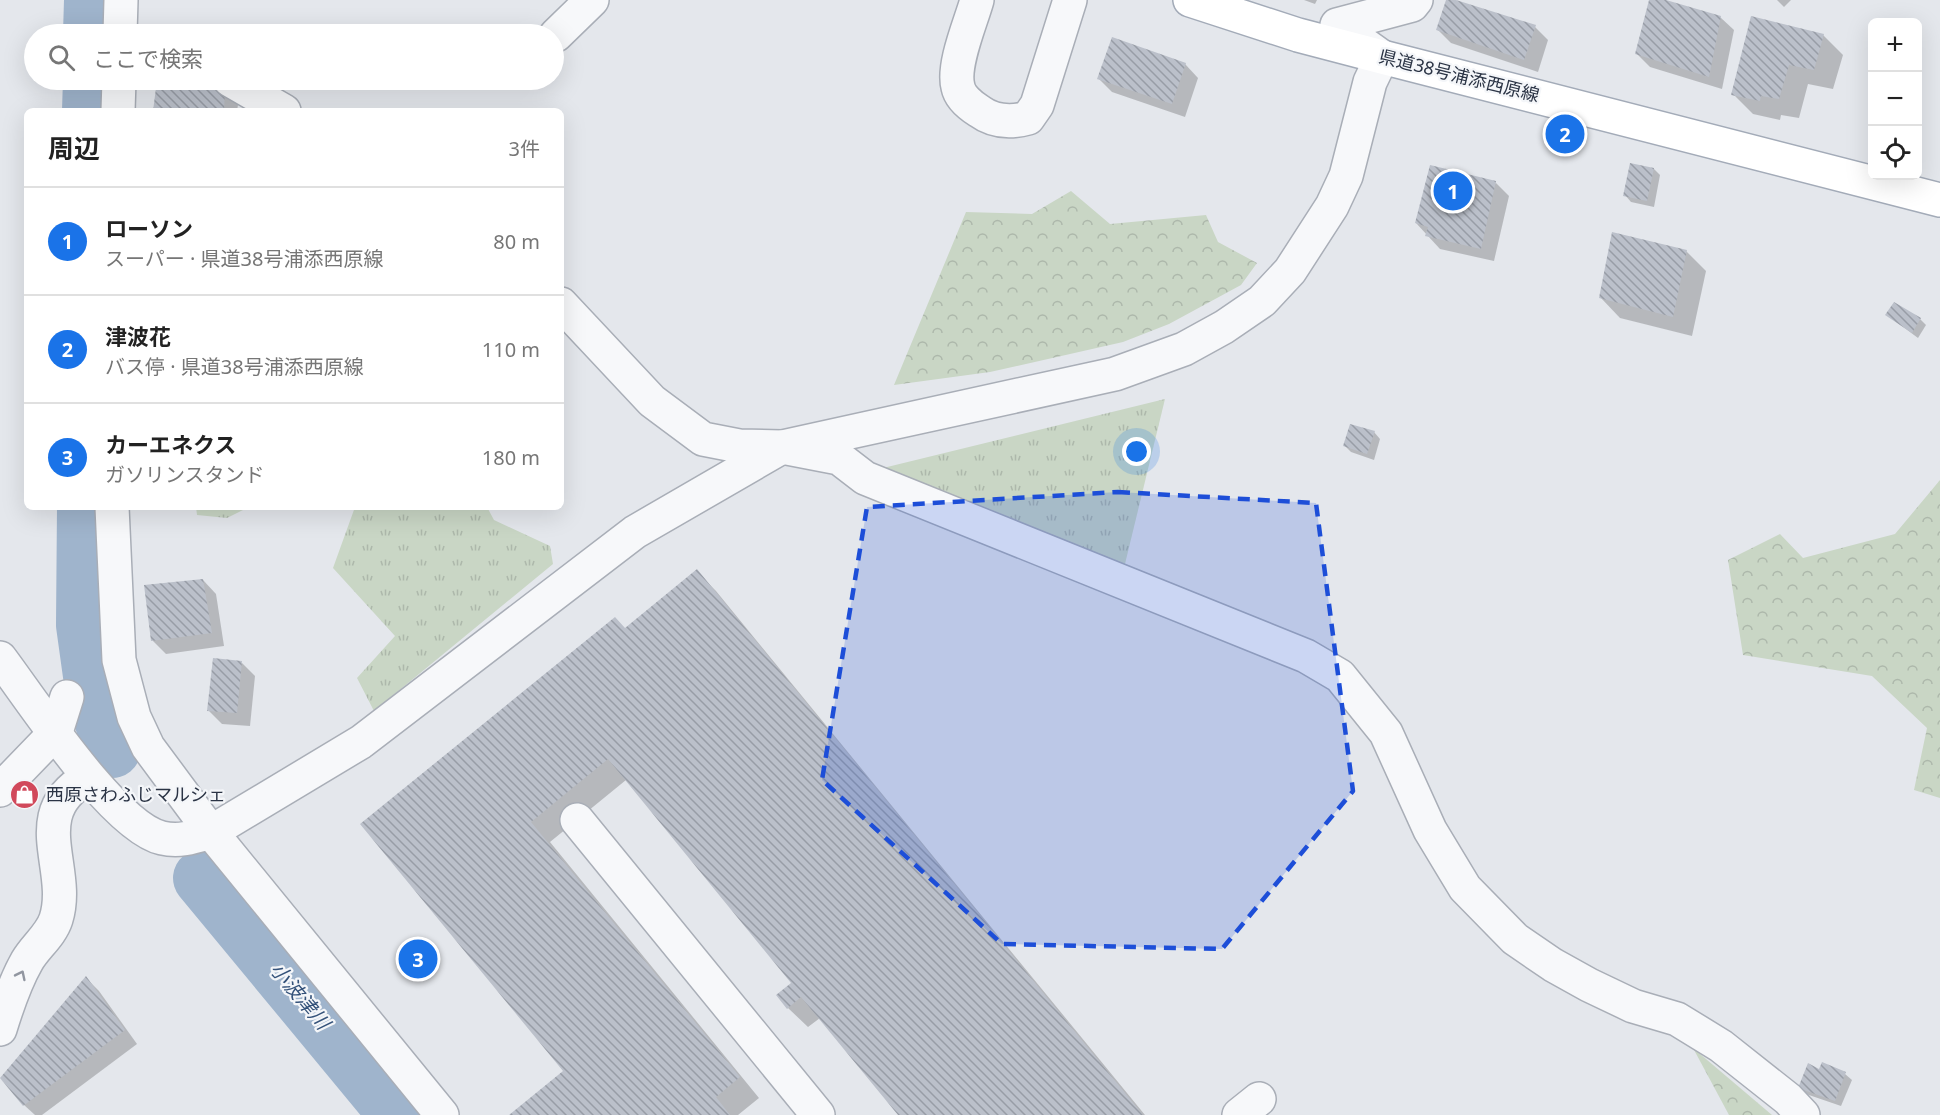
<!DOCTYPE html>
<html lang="ja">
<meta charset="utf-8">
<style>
:root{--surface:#fff;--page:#f2f2f2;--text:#222;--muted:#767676;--line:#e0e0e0;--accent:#1a73e8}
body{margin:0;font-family:"Noto Sans","Noto Sans JP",sans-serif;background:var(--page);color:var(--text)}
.controls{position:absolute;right:18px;top:18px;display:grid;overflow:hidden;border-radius:9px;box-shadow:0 6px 24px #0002}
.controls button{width:54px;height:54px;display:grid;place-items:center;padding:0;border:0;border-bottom:2px solid var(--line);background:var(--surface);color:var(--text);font:30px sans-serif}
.you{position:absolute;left:1137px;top:452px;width:21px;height:21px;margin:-15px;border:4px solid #fff;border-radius:50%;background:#1a73e8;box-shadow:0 0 0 9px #1a73e833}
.badge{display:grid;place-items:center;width:39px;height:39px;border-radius:50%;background:var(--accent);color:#fff;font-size:20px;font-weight:700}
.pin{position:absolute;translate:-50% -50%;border:3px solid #fff;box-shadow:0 2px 6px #0006}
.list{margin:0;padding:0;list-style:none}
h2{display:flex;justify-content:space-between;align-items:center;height:78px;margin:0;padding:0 24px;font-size:26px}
h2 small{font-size:20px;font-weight:400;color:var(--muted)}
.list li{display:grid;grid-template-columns:39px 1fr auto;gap:18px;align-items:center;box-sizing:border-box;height:108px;padding:0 24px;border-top:2px solid var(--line)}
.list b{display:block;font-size:22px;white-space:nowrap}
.list p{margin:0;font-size:20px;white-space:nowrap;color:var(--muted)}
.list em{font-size:20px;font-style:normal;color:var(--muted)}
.icon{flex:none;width:33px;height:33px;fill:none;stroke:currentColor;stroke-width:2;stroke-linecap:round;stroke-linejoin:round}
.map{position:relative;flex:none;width:1940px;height:1115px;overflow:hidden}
.search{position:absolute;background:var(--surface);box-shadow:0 6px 24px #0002;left:24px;top:24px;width:540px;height:66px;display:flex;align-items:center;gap:15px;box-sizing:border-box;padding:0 21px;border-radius:33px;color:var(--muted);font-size:22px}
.panel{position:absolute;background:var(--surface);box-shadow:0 6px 24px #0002;left:24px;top:108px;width:540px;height:402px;border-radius:9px}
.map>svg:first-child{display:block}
.grass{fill:url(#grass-tufts)}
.forest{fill:url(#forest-crowns)}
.shadow{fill:#0003}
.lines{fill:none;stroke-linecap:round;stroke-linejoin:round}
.river{stroke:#9fb4cc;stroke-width:58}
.building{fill:url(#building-back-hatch)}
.minor-casing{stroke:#a9aeb7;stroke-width:36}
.major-casing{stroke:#a3abb8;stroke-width:36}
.minor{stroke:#f7f8fa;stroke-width:33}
.major{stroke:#fff;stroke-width:33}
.oneway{stroke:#9196a0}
.marked{fill:#1d4ed8;fill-opacity:0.2;stroke:#1d4ed8;stroke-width:4.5;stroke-dasharray:12 8;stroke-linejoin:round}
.labels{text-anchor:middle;stroke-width:4.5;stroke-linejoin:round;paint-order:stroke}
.street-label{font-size:18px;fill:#2b3445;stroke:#f4f6f9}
.poi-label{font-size:18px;fill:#2b3445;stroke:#f4f6f9;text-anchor:start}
.water-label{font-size:20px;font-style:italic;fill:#34527a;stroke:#f4f6f9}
</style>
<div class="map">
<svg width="1940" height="1115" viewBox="0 0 1940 1115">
<defs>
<pattern id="grass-tufts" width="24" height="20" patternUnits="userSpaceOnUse" patternTransform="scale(1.5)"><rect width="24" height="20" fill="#c9d6c5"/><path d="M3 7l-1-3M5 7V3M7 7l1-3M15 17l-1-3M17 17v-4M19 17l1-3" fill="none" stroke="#adb8ab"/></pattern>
<pattern id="forest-crowns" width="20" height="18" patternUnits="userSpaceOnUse" patternTransform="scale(1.5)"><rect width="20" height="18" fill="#c9d6c5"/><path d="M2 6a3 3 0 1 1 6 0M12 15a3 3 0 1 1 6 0" fill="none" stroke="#adb8ab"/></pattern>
<pattern id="building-back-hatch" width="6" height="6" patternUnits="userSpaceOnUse" patternTransform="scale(1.5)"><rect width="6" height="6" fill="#bbc0ca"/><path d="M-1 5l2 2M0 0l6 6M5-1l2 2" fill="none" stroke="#989da6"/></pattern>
</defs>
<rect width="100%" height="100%" fill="#e4e7ec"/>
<!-- grass -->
<g class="grass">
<path d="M1165 399 1125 564 879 469Z"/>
<path d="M196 507H249L227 518 197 515Z"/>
<path d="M355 507H487L494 520 550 546 553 564 374 711 357 678 395 636 333 568Z"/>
</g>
<!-- forest -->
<g class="forest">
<path d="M1071 191 1110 224 1206 215 1218 242 1257 263 1241 285 1169 324 1123 342 990 372 894 385 966 212 1032 214Z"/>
<path d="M1940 480V798L1914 790 1927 728 1872 676 1743 655 1728 560 1780 534 1803 558 1895 534Z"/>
<path d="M1693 1048 1772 1115H1729Z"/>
</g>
<!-- shadow -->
<g class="shadow">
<path d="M1304 0H1317L1315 4Z"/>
<path d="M1448 0 1535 27 1548 40 1538 72 1451 43 1438 30Z"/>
<path d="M1650 0H1660L1720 17 1734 30 1722 89 1650 67 1637 54Z"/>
<path d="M1777 0H1791L1784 7Z"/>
<path d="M1823 35 1843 55 1833 89 1808 84 1799 118 1781 115 1780 120 1753 114 1733 94Z"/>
<path d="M1185 64 1198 78 1185 117 1112 92 1099 79Z"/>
<path d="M158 80H179L187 87 224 92 238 105 237 111H154Z"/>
<path d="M1654 169 1660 175 1654 207 1631 202 1625 195Z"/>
<path d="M1496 183 1509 196 1494 261 1440 249 1416 223Z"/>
<path d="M1686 251 1706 271 1692 336 1620 318 1601 298Z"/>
<path d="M1887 315 1920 319 1926 325 1918 338Z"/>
<path d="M1374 432 1380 439 1374 460 1351 452 1345 446Z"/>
<path d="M697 572 716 591 1145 1115H900L820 1018 808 1027 788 1008 793 983 626 780 550 842 759 1098 738 1115H511L565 1071 362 824 626 630Z"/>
<path d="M203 580 216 594 224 646 166 654 152 640Z"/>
<path d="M242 663 255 676 250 726 222 724 209 711Z"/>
<path d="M86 978 99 991 137 1044 42 1115H35L24 1105Z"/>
<path d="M1820 1071 1845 1074 1852 1080 1841 1106 1806 1094 1799 1088Z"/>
</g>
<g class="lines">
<!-- river -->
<g class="river">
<path d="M92 34 93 0"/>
<path d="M91 111 92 80"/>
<path d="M86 507 85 625 94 690 112 749"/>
<path d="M202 878 398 1115"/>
</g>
</g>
<!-- building -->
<g class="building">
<path d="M1446 0H1456L1536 25 1524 60 1436 30Z"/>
<path d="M1649 0H1666L1721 16 1709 77 1635 54Z"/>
<path d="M1751 16 1824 34 1814 70 1789 65 1779 99 1761 96 1760 101 1731 95Z"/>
<path d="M1112 37 1186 63 1172 104 1097 79Z"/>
<path d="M157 80H180V85L225 90 224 111H153Z"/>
<path d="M1630 163 1654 168 1647 201 1623 196Z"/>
<path d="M1430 165 1496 181 1481 249 1425 236 1428 227 1415 223Z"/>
<path d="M1612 232 1687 250 1673 317 1599 298Z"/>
<path d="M1894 302 1921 318 1912 333 1885 315Z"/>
<path d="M1350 424 1375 431 1367 454 1343 446Z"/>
<path d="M697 569 1143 1115H898L801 997 787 1009 776 995 791 983 608 759 531 822 740 1077 716 1097 730 1115H509L563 1071 360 824 615 617 625 628Z"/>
<path d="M203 579 212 633 151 641 144 585Z"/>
<path d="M213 658 242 661 237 713 207 711Z"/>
<path d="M86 976 125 1030 23 1106 0 1078Z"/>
<path d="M1822 1062 1846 1072 1835 1101 1798 1088 1808 1063 1819 1069Z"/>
</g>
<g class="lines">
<defs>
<g id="minor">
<path d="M977 0C971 22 952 65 958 87 960 97 971 106 979 111 994 122 1010 123 1028 118L1037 105 1070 0"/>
<path d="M120 34 121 0"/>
<path d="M556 35 592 0"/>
<path d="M230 80 284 111"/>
<path d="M118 111 119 80"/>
<path d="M561 304 652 401 703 439 739 446 782 447 839 458 865 478 1306 656 1340 676 1386 733 1430 830 1465 888 1515 939 1553 965 1589 985 1633 1006 1677 1019 1721 1046 1788 1099 1803 1115"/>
<path d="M112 507 119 660 134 717 148 747 211 832 442 1115"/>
<path d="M0 658C31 699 114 827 162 838 180 842 194 837 211 832L361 742 635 532 782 447 1115 374 1184 349 1224 327 1262 301 1290 271 1332 206 1346 176 1370 82 1382 57 1337 25 1412 5 1416 0"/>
<path d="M0 790 56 732 67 697"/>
<path d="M577 820 818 1115"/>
<path d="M0 1029C7 1006 15 982 27 961 35 947 51 935 56 919 72 868 24 814 87 778"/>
<path d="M1239 1115 1259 1099"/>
</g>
<path id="major" d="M1190 0 1298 35 1382 57 1940 200"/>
</defs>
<!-- minor casing -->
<use href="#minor" class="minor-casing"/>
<!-- major casing -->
<use href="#major" class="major-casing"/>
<!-- minor -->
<use href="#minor" class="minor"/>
<!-- major -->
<use href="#major" class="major"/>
</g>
<!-- one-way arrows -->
<defs><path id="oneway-chevron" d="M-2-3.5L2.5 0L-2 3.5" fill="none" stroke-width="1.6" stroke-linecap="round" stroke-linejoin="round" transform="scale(1.5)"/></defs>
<use class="oneway" href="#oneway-chevron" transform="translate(21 975) rotate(-64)"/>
<!-- marked area -->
<path class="marked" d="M1118 492 1316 503 1353 791 1222 949 1002 944 822 780 867 507Z"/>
<!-- icons -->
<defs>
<symbol id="shop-disc" viewBox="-11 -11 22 22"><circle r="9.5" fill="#d1495b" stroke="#f4f6f9"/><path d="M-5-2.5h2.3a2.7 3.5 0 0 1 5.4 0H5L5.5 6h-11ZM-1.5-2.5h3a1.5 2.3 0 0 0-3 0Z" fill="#fff"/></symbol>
</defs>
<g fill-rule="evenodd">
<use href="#shop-disc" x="8" y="778" width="33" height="33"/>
</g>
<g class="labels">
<!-- street labels -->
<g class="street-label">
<text transform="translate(1459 76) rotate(14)" y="6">県道38号浦添西原線</text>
</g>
<!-- poi labels -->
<g class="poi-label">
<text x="46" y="801">西原さわふじマルシェ</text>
</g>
<!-- water labels -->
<g class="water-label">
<text transform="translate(300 996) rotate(50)" y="7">小波津川</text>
</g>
</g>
</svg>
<div class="controls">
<button>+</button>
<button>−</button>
<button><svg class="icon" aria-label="locate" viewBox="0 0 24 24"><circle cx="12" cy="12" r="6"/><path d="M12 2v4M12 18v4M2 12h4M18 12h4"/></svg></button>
</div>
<div class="you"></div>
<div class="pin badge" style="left:1453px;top:191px">1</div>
<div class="pin badge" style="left:1565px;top:134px">2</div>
<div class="pin badge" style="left:418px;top:959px">3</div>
<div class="search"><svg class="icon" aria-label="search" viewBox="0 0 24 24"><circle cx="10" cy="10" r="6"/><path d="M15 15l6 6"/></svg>ここで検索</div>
<section class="panel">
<h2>周辺<small>3件</small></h2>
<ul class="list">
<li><span class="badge">1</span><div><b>ローソン</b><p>スーパー · 県道38号浦添西原線</p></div><em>80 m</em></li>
<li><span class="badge">2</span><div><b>津波花</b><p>バス停 · 県道38号浦添西原線</p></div><em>110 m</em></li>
<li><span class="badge">3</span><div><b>カーエネクス</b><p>ガソリンスタンド</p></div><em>180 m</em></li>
</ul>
</section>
</div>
